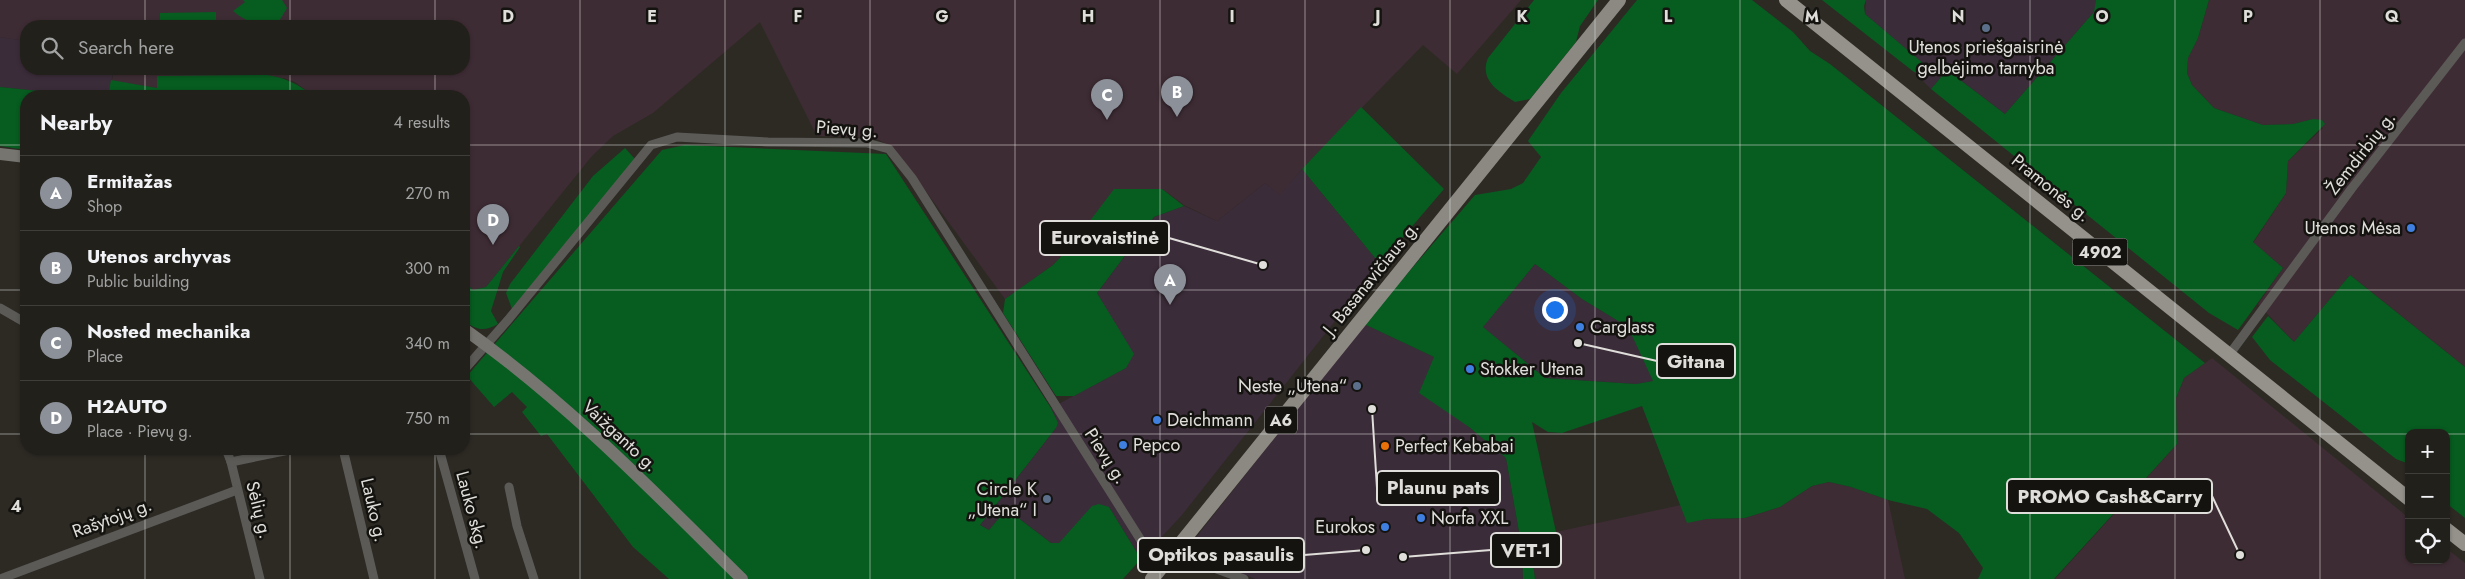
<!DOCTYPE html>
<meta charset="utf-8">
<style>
:root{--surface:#22201b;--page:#2a2824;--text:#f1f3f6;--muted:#a2a3a3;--line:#3f3e3a;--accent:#8c9099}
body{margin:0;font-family:Jost,sans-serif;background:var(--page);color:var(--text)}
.controls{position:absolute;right:15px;bottom:15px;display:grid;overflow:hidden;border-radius:10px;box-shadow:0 1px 4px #0004}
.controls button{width:45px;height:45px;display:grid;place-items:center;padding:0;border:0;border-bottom:1px solid var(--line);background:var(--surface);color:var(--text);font:25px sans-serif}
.you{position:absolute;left:1554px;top:309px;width:18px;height:18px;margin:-12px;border:4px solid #fff;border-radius:50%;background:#1a73e8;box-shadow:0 0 0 8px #1a73e833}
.badge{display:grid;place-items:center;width:32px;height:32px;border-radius:50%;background:var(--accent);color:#fff;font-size:16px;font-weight:700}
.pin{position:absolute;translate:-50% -41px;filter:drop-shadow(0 1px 2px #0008)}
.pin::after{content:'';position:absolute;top:26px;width:18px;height:15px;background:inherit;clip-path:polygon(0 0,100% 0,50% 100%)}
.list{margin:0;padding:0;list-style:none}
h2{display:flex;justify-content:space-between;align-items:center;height:65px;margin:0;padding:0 20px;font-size:21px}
h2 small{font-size:16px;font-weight:400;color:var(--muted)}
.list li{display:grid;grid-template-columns:32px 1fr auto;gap:15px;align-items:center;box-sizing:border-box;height:75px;padding:0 20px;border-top:1px solid var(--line)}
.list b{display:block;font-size:19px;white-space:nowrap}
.list p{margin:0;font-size:16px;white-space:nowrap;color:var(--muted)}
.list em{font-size:16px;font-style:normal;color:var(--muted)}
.icon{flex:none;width:28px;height:28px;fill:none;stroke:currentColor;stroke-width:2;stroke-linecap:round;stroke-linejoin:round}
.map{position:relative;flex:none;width:2465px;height:579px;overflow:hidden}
.search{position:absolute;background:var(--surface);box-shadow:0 1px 4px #0004;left:20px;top:20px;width:450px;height:55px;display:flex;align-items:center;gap:12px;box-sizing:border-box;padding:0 18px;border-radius:20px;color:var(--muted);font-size:19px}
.panel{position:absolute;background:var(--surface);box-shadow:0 1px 4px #0004;left:20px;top:90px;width:450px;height:365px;border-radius:20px}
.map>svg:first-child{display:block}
.commercial{fill:#3b2c39}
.industrial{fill:#3e2c34}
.green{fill:#075c20;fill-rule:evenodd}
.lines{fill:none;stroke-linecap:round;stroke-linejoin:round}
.minor{stroke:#5b5a57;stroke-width:9}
.secondary{stroke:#777570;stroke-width:12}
.primary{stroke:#8c8983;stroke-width:14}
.trunk{stroke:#95928c;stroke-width:14}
.grid{fill:none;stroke:#e0deda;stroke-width:1;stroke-opacity:0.55}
.service-dot{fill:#5c6f8a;stroke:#141310;stroke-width:2}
.shop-dot{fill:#3f7fe0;stroke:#141310;stroke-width:2}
.food-dot{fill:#e8710a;stroke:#141310;stroke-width:2}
.labels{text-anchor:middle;stroke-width:5;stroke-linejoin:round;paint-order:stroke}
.shield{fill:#141310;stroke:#a3a19d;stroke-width:1}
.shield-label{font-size:16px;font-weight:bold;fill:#e0deda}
.poi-label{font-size:18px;fill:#e0deda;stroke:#141310;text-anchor:start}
.street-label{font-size:18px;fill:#e0deda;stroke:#141310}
.grid-label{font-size:16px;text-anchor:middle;font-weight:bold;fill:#e0deda;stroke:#141310;stroke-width:5;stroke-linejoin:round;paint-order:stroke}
.leader{fill:none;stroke:#e0deda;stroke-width:2}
.callout-dot{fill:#e0deda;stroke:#141310;stroke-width:2}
.callout{fill:#141310;stroke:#e0deda;stroke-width:2}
.callout-label{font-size:19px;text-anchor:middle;font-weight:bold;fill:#e0deda}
</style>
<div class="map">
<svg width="2465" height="579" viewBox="0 0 2465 579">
<rect width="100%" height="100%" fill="#2d2a24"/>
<!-- commercial -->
<g class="commercial">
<path d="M1866 0H2096L2095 11 2005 114 1947 70 1931 89 1914 72H1919L1923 64 1865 14Z"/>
<path d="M0 37 26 41V69H114L108 96H87L0 87Z"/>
<path d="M1302 169 1380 264 1182 515 1141 559 1109 507 1059 543H1051L1009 511 1004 512 989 530 980 525 1056 428 1054 414 1051 408 1126 368 1105 307 1097 293 1154 217 1184 206 1217 221 1265 183 1280 194Z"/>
<path d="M1535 264 1582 299 1628 327 1654 381 1636 384 1545 378 1482 327Z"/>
<path d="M1364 324 1434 357 1469 427 1506 458 1522 549 1523 579H1255L1205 558 1197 552 1194 540Z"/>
</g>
<!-- industrial -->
<g class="industrial">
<path d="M0 0H1521L1457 74 1423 45 1302 169 1280 195 1265 183 1217 221 1184 205 1162 189 1071 246 1053 265 1005 299 894 148 879 140 863 137 817 136 760 22 653 113 613 136 592 156 486 287 473 290 464 281V96H313L295 82 284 78 157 76V88L112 81 114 69H464V26H26V41L0 37Z"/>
<path d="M2209 0H2465V367L2350 275 2294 342 2258 304 2283 268 2253 243 2286 193 2288 161 2323 128 2313 119 2294 124 2263 125 2214 108 2192 85 2187 73 2188 58 2198 38Z"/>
<path d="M2212 358 2409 518V560H2446V548L2465 563V579H2055L2177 444 2176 398 2184 378Z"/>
<path d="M1829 482 1851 487 1888 500 1905 579H1535L1531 547 1556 532 1681 505 1687 522 1707 519 1745 518 1780 507 1812 486Z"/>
</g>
<!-- green -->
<g class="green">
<path d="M243 0H282L287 8 278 23C259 25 247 23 233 11L245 2Z"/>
<path d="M1534 0H1598L1580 26 1576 42 1530 99 1515 102C1498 91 1479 80 1488 58Z"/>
<path d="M1637 0H1752L1793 32 1810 51 1830 64 2205 363 2184 378 2176 398 2177 444 2054 579H1978L1983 568 1959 533 1927 509 1888 500 1851 487 1829 482 1812 486 1780 507 1745 518 1707 519 1687 523 1642 406 1562 433 1548 432 1532 422 1556 532 1531 547 1535 579H1523L1522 549 1506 458 1469 427 1419 393 1434 357 1364 324 1475 195 1511 189 1523 183 1541 157 1528 141 1561 93ZM1535 264 1582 299 1628 327 1653 381 1636 384 1545 378 1483 327Z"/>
<path d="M1822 0H1866L1864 6 1865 14 1924 64 1919 72H1914Z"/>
<path d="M2096 0H2209L2198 38 2188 58 2187 73 2192 85 2214 108 2263 125 2293 124 2313 119 2322 120 2325 124 2288 161 2286 193 2253 242 2283 268 2238 330 2209 313 1931 89 1947 70 2005 114 2094 12Z"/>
<path d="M216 12V26H160V13Z"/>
<path d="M267 75C286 78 298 84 313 96H108L111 80 157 88V76Z"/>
<path d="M0 87 87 96H26V150L0 146Z"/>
<path d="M1361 107 1444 189 1380 264 1302 169Z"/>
<path d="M685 145 886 154 1051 408 1058 423 1056 428 980 525 989 530 1004 512 1009 511 1051 543H1059L1092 506 1099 504 1109 507 1141 559 1123 579H669L633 547 547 434 541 436 522 412 527 407 512 392 494 407 467 376 662 150Z"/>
<path d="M625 148 635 159 512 309 506 293 510 284 593 176Z"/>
<path d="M1114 189H1162L1184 206 1154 217 1097 293 1134 354 1126 368 1074 396H1056L1003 313 1005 299 1053 265 1071 246Z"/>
<path d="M519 246 520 247 503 272 491 311 498 324C484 332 477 330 464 321V281L473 290 486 287Z"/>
<path d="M2350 275 2465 367V518L2446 503V433H2409V464L2396 459 2270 360 2252 337 2268 316 2294 342Z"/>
</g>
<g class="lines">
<!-- minor -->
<g class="minor">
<path d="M0 308 26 323"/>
<path d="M2229 355 2352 188 2465 43"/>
<path d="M464 370 508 320 651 145 677 137 768 142 867 143 889 149 912 178 1142 542 1152 552 1173 553 1244 579"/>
<path d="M226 449 231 462 260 579"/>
<path d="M343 449 374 579"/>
<path d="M439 449 475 579"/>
<path d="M231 462 294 449"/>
<path d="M509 487 517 526 534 579"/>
<path d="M0 579 237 490"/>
</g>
<!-- secondary -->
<g class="secondary">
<path d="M0 154 26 157"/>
<path d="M464 329C566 401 653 491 742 579"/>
</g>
<!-- primary -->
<path class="primary" d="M1152 579 1619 0"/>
<!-- trunk -->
<g class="trunk">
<path d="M1786 0 2409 499"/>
<path d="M2446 529 2465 544"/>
</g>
</g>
<!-- grid -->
<path class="grid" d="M145 0V26M290 0V26M435 0V26M580 0V579M725 0V579M870 0V579M1015 0V579M1160 0V579M1305 0V579M1450 0V579M1595 0V579M1740 0V579M1885 0V579M2030 0V579M2175 0V579M2320 0V579M145 69V96M290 69V96M435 69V96M0 145H26M464 145H2465M0 290H26M464 290H2465M0 434H26M464 434H2409M2446 434H2465M145 449V579M290 449V579M435 449V579"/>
<!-- markers -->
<g class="service-dot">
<circle cx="1986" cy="28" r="5"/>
<circle cx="1357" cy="386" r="5"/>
<circle cx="1047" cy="499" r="5"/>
</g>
<g class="shop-dot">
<circle cx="2411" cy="228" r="5"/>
<circle cx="1580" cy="327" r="5"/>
<circle cx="1470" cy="369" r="5"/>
<circle cx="1157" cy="420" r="5"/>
<circle cx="1123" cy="445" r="5"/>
<circle cx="1421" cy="518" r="5"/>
<circle cx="1385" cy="527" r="5"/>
</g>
<circle class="food-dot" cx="1385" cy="446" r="5"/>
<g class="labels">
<!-- shield labels -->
<g class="shield">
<rect x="2072.5" y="238.5" width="55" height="27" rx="4"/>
<rect x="1265" y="406.5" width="32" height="27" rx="4"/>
</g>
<g class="shield-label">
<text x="2100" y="258">4902</text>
<text x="1281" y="426">A6</text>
</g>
<!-- poi labels -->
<g class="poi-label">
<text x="1986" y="53" text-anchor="middle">Utenos priešgaisrinė<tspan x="1986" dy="21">gelbėjimo tarnyba</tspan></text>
<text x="2401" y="234" text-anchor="end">Utenos Mėsa</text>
<text x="1590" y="333">Carglass</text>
<text x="1480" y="375">Stokker Utena</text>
<text x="1347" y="392" text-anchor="end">Neste „Utena“</text>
<text x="1167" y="426">Deichmann</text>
<text x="1133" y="451">Pepco</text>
<text x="1395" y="452">Perfect Kebabai</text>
<text x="1037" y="495" text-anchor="end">Circle K<tspan x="1037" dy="21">„Utena“ I</tspan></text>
<text x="1431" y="524">Norfa XXL</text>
<text x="1375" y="533" text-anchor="end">Eurokos</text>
</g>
<!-- street labels -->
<g class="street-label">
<text transform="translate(847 129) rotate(4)" y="6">Pievų g.</text>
<text transform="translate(2361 153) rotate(-52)" y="6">Žemdirbių g.</text>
<text transform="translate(2051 188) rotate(39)" y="6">Pramonės g.</text>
<text transform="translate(1371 278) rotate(-51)" y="6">J. Basanavičiaus g.</text>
<text transform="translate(620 436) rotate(43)" y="6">Vaižganto g.</text>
<text transform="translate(1106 456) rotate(57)" y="6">Pievų g.</text>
<text transform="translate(259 510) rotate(76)" y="6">Sėlių g.</text>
<text transform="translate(374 510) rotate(77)" y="6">Lauko g.</text>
<text transform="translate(472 510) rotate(75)" y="6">Lauko skg.</text>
<text transform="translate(112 518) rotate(-20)" y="6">Rašytojų g.</text>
</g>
</g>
<g class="grid-label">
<text x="508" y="22">D</text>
<text x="652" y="22">E</text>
<text x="798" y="22">F</text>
<text x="942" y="22">G</text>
<text x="1088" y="22">H</text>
<text x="1232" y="22">I</text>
<text x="1378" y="22">J</text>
<text x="1522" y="22">K</text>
<text x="1668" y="22">L</text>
<text x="1812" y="22">M</text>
<text x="1958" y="22">N</text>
<text x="2102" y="22">O</text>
<text x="2248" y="22">P</text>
<text x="2392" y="22">Q</text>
<text x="16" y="512">4</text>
</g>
<!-- callouts -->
<path class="leader" d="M1263 265L1169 238M1578 343L1657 361M1372 409L1377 488M2240 555L2212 496M1403 557L1491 550M1366 550L1304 555"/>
<g class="callout-dot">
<circle cx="1263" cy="265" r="5"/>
<circle cx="1578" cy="343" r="5"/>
<circle cx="1372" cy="409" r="5"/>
<circle cx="2240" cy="555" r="5"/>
<circle cx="1403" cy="557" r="5"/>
<circle cx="1366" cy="550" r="5"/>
</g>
<g class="callout">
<rect x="1040" y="221" width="129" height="34" rx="5"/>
<rect x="1657" y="344" width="78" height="34" rx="5"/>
<rect x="1377" y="471" width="123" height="34" rx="5"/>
<rect x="2007" y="479" width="205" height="34" rx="5"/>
<rect x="1491" y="533" width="70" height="34" rx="5"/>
<rect x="1138" y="538" width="166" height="34" rx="5"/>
</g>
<g class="callout-label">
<text x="1105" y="244">Eurovaistinė</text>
<text x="1696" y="368">Gitana</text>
<text x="1438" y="494">Plaunu pats</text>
<text x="2110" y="503">PROMO Cash&amp;Carry</text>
<text x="1526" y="557">VET-1</text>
<text x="1221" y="561">Optikos pasaulis</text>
</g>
</svg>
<div class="controls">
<button>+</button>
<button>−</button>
<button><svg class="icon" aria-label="locate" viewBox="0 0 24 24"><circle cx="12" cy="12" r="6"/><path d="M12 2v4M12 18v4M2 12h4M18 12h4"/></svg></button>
</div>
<div class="you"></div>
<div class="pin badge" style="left:1170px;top:305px">A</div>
<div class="pin badge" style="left:1177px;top:117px">B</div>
<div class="pin badge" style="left:1107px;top:120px">C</div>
<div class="pin badge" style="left:493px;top:245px">D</div>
<div class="search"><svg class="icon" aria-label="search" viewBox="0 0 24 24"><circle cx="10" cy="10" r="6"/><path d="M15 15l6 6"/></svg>Search here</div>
<section class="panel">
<h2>Nearby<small>4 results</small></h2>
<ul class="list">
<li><span class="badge">A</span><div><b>Ermitažas</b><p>Shop</p></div><em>270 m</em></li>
<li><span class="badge">B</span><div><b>Utenos archyvas</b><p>Public building</p></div><em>300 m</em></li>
<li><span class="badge">C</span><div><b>Nosted mechanika</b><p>Place</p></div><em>340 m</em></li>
<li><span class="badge">D</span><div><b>H2AUTO</b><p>Place · Pievų g.</p></div><em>750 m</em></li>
</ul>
</section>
</div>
